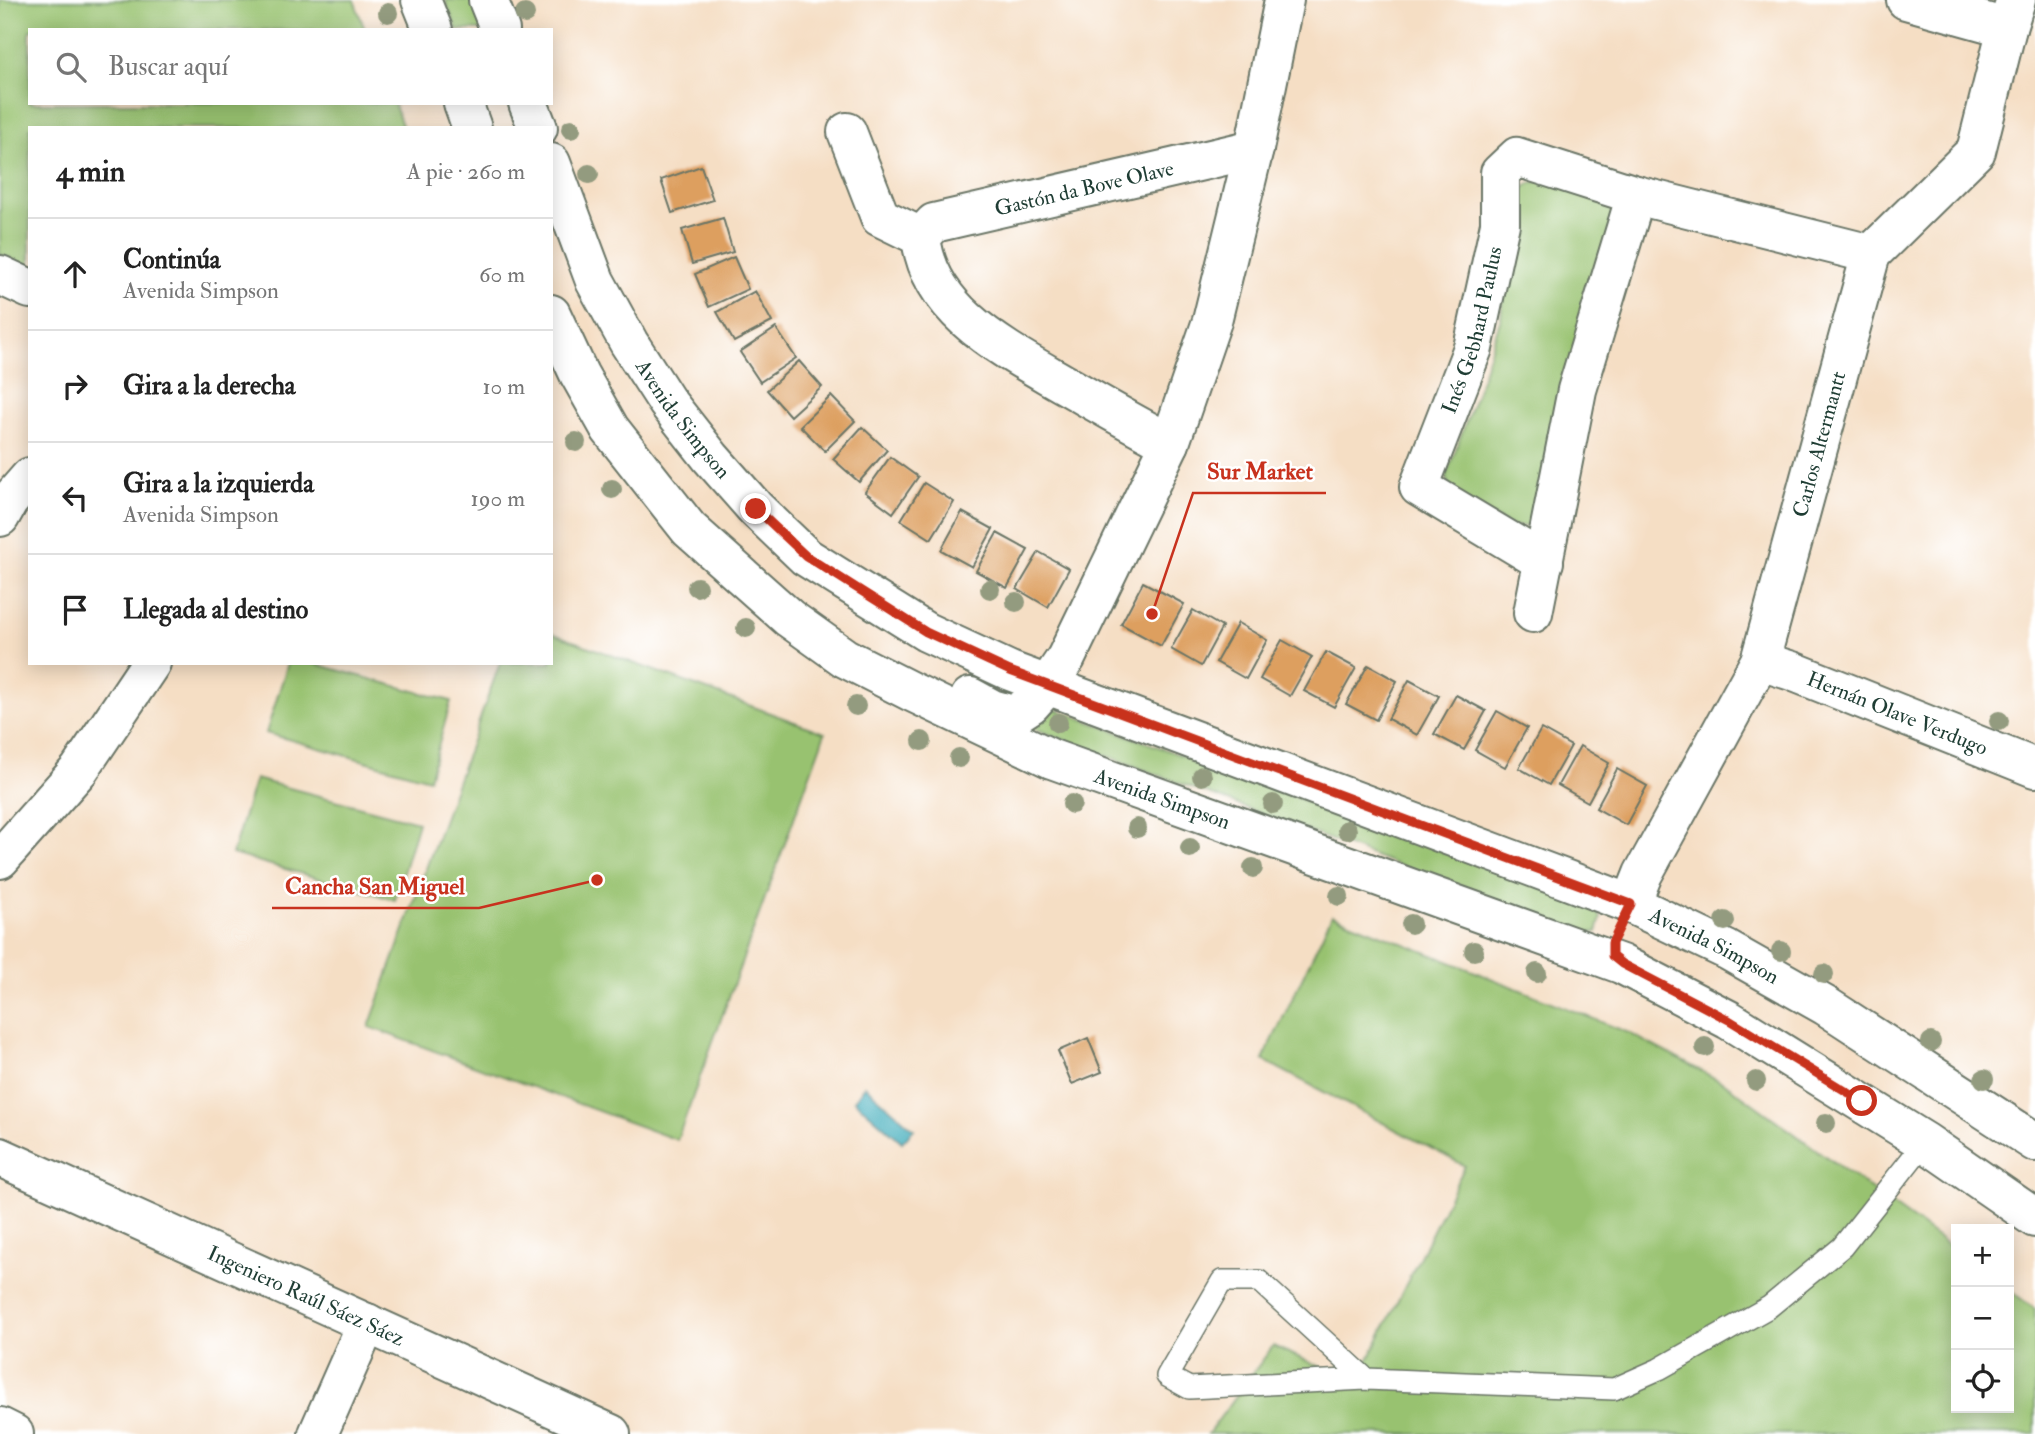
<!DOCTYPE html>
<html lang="es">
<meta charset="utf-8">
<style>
:root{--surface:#fff;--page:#f6f6f6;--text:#222;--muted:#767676;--line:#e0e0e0}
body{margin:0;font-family:"IM FELL Double Pica",serif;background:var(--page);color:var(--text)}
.controls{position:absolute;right:21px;bottom:21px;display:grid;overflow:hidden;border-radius:0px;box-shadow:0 4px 18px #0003}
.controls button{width:63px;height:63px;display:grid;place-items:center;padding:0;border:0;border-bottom:2px solid var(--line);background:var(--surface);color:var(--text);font:35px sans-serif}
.stop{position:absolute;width:21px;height:21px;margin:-16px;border:5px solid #c8321e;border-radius:50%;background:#fff}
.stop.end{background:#c8321e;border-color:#fff;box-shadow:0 2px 7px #0008}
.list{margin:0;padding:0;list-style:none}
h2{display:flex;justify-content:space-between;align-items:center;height:91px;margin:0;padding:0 28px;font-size:30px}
h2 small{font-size:23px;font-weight:400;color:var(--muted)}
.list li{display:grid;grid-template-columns:46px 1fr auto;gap:21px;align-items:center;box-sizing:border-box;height:112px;padding:0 28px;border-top:2px solid var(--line)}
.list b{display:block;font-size:26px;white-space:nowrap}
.list p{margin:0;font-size:23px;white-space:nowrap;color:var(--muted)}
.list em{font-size:23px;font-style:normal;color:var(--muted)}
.icon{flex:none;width:38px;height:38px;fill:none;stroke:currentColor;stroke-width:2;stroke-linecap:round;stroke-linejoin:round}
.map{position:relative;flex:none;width:2035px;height:1434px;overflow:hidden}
.search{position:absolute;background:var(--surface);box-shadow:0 4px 18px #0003;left:28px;top:28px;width:525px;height:77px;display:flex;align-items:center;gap:18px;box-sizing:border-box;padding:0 24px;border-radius:0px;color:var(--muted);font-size:26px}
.panel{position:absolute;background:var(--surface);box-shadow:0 4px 18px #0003;left:28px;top:126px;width:525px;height:539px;border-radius:0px}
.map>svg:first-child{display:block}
.green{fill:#98c26f;stroke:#5c8052;stroke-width:2}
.water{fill:#3baab9;stroke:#2d7476;stroke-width:2}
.building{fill:#dd9f5f}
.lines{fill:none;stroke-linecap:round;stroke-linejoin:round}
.service-casing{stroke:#6a7566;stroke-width:24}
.minor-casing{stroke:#6a7566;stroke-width:42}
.tertiary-casing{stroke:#6a7566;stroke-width:42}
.secondary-casing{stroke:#6a7566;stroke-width:42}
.service{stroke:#fff;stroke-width:21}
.minor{stroke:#fff;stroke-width:38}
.tertiary{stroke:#fff;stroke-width:38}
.secondary{stroke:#fff;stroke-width:38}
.tree{fill:#939b7f}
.route{stroke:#c8321e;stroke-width:9}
.labels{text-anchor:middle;stroke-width:5;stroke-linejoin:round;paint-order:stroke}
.street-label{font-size:21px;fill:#1f3d34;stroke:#fff}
.leader{fill:none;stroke:#c8321e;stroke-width:2.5}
.callout-dot{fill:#c8321e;stroke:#fff;stroke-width:2.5}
.callout-label{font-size:23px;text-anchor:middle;font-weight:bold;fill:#c8321e;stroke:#fff;stroke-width:5;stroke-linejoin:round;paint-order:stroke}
</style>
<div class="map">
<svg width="2035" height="1434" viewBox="0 0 2035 1434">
<rect width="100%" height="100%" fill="#fff"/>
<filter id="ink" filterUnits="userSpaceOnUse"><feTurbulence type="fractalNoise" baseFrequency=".0143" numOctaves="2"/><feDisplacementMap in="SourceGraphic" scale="14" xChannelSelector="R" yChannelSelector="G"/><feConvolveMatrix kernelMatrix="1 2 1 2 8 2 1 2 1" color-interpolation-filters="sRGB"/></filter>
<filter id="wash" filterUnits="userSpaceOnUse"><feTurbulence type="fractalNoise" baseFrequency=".00686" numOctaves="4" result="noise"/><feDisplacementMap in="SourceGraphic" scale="28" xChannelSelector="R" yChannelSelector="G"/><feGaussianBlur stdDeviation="1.57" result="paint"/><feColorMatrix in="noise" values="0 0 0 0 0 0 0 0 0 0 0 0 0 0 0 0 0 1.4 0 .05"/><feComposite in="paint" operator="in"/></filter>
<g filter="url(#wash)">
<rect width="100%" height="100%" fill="#f5dec4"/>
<!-- green -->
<g class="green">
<path d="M0 0H354L365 30H30V103H394L403 128H30V267L0 254Z"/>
<path d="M445 0H474L485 30H457Z"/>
<path d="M1542 180 1613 197 1618 211 1540 515 1529 526H1511L1450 493 1446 476 1475 397 1501 318 1512 198 1530 183Z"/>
<path d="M551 633 825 733 677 1140 369 1027 500 663H551Z"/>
<path d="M288 663H312L451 701 429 779 266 733Z"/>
<path d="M1055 709 1592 906 1601 918 1597 932 1582 934 1025 725Z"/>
<path d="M255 779 418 822 395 900 232 854Z"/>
<path d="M1332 915 1629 1033 1726 1084 1956 1251V1408H2009V1290L2035 1309V1434H1208L1273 1346 1357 1383 1465 1166 1263 1060Z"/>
</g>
<!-- water -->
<path class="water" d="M865 1086 914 1129 902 1142 854 1100Z"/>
<g id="blocks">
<!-- building -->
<g class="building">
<path d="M701 166 713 200 672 213 661 180Z"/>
<path d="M723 218 733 252 692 264 682 230Z"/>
<path d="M734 257 748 289 709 307 695 274Z"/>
<path d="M755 291 772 322 734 342 717 312Z"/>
<path d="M776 328 796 358 760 382 740 352Z"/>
<path d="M799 361 822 387 790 416 767 390Z"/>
<path d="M831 396 855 421 825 451 800 426Z"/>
<path d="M862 427 887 450 859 482 833 459Z"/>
<path d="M890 457 918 477 893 513 865 492Z"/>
<path d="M924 483 954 502 931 539 901 520Z"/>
<path d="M962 512 993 529 972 567 941 550Z"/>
<path d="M997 533 1028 550 1007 588 976 571Z"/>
<path d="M1039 552 1069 569 1048 607 1017 589Z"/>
<path d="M1143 582 1184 604 1161 646 1121 624Z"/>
<path d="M1193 610 1222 627 1201 666 1171 649Z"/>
<path d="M1238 623 1267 640 1246 679 1216 662Z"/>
<path d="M1282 640 1312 657 1290 696 1260 679Z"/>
<path d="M1326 652 1356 668 1334 707 1304 691Z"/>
<path d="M1368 665 1397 681 1376 720 1346 704Z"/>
<path d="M1409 680 1439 696 1417 735 1388 719Z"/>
<path d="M1456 695 1486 711 1464 750 1434 734Z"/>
<path d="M1497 711 1527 728 1505 767 1475 750Z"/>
<path d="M1541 729 1571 746 1549 785 1519 768Z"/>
<path d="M1580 746 1609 763 1588 802 1558 785Z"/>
<path d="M1617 769 1647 786 1626 825 1596 808Z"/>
<path d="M1088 1038 1102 1072 1072 1084 1058 1051Z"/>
</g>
</g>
</g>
<g filter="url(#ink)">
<use href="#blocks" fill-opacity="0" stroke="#6a7566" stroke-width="2"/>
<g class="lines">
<defs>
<path id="service" d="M1366 1379 1259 1281H1222L1167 1376 1189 1388 1366 1379 1614 1389 1659 1369 1769 1307 1842 1247 1925 1142"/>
<g id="minor">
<path d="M1906 0 2007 28"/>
<path d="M847 132 880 217 921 237"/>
<path d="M0 275 30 289"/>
<path id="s1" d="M1170 443C1135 425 1101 405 1066 385 1008 351 929 313 921 237L934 223 1254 149"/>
<path d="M0 517 9 501 30 477"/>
<path id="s2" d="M1544 562 1419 487 1473 348 1500 224V173L1517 157 1636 195 1871 254"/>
<path d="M1533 613 1577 390 1636 195"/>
<path id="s3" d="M1760 661 1792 671 2035 768"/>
<path d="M1047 686 1066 658 1170 443 1212 321 1254 149 1284 0"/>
<path id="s4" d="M1631 904 1643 874 1760 661 1871 254 1976 151 2007 28 2016 0"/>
<path id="s5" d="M0 1157 611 1434"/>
<path d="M0 1427 14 1434"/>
<path d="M318 1434 367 1323"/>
</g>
<path id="tertiary" d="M0 859 79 770 151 663"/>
<g id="secondary">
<path d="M421 0 433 30"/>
<path d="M488 0 500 30"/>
<path d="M463 103 472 128"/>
<path d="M528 103 538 128"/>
<path id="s6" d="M551 163 595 281 629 343 667 402 711 458 756 509 806 557 926 632 1010 671 1631 904 1727 950 1826 1006 2035 1142"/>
<path id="s7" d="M551 314 579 374 610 429 689 529 789 618 845 658 910 691 1052 759 1621 964 1729 1020 1925 1142 2035 1218"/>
<path d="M970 697 992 709 1014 715 1031 704 1047 686"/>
</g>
</defs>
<!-- service casing -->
<use href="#service" class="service-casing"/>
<!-- minor casing -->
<use href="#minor" class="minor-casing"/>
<!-- tertiary casing -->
<use href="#tertiary" class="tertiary-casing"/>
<!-- secondary casing -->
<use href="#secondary" class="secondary-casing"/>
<!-- service -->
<use href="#service" class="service"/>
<!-- minor -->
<use href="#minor" class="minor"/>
<!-- tertiary -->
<use href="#tertiary" class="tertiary"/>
<!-- secondary -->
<use href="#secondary" class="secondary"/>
</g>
<!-- trees -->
<g class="tree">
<circle cx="388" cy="13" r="10"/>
<circle cx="525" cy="14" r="10"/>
<circle cx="571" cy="129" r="10"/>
<circle cx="589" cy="174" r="10"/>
<circle cx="576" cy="442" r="10"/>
<circle cx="612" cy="489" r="10"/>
<circle cx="697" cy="587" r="10"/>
<circle cx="990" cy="589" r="10"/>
<circle cx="1016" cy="602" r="10"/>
<circle cx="746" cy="628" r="10"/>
<circle cx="856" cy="706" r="10"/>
<circle cx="1999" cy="721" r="10"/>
<circle cx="1058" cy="723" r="10"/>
<circle cx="922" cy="741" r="10"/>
<circle cx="959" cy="758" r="10"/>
<circle cx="1202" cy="776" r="10"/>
<circle cx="1072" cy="804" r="10"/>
<circle cx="1273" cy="804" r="10"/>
<circle cx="1137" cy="828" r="10"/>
<circle cx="1347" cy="830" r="10"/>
<circle cx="1190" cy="848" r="10"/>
<circle cx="1253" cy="868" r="10"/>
<circle cx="1339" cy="896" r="10"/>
<circle cx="1725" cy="921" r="10"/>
<circle cx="1411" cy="924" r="10"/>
<circle cx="1474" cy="951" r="10"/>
<circle cx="1781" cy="951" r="10"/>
<circle cx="1537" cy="973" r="10"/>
<circle cx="1824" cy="974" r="10"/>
<circle cx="1931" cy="1042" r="10"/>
<circle cx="1705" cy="1047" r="10"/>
<circle cx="1984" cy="1079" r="10"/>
<circle cx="1756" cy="1081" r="10"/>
<circle cx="1826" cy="1123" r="10"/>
</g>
</g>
<g class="lines" filter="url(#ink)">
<!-- route -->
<path class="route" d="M756 509 806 556 926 632 1010 671 1631 904 1612 943V956L1622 964 1729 1020 1862 1101"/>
</g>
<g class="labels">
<!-- street labels -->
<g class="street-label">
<text dy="7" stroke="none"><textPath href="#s1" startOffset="508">Gastón da Bove Olave</textPath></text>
<text dy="7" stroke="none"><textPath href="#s2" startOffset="312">Inés Gebhard Paulus</textPath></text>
<text dy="7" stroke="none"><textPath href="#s6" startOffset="290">Avenida Simpson</textPath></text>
<text dy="7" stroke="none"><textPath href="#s4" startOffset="500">Carlos Altermantt</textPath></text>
<text dy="7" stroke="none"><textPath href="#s3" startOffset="147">Hernán Olave Verdugo</textPath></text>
<text dy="7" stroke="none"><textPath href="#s7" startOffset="807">Avenida Simpson</textPath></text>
<text dy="7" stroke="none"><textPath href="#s6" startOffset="1466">Avenida Simpson</textPath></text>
<text dy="7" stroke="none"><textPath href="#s5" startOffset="336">Ingeniero Raúl Sáez Sáez</textPath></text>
</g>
</g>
<!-- callouts -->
<path class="leader" d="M1152 614L1193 493H1326M597 880L479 908H272"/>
<g class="callout-dot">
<circle cx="1152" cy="614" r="7"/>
<circle cx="597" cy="880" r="7"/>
</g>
<g class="callout-label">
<text x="1260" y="479">Sur Market</text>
<text x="375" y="894">Cancha San Miguel</text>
</g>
</svg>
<div class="controls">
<button>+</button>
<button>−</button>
<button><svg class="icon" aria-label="locate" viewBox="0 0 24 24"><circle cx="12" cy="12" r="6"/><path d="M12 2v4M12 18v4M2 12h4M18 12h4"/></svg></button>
</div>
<div class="stop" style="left:1862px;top:1101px"></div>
<div class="stop end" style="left:756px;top:509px"></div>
<div class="search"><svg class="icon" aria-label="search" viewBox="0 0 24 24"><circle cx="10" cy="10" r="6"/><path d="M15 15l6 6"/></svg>Buscar aquí</div>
<section class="panel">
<h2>4 min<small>A pie · 260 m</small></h2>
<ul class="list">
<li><svg class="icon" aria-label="ahead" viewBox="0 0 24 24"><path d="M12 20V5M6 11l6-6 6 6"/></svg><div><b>Continúa</b><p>Avenida Simpson</p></div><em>60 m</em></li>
<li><svg class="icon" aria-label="right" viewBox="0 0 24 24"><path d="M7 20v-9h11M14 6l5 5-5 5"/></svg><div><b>Gira a la derecha</b></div><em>10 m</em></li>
<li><svg class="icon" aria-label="left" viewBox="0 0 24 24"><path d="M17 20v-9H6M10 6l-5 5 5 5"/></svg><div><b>Gira a la izquierda</b><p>Avenida Simpson</p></div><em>190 m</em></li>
<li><svg class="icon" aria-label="arrive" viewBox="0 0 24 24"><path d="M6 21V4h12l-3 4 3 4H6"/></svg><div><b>Llegada al destino</b></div></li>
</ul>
</section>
</div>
